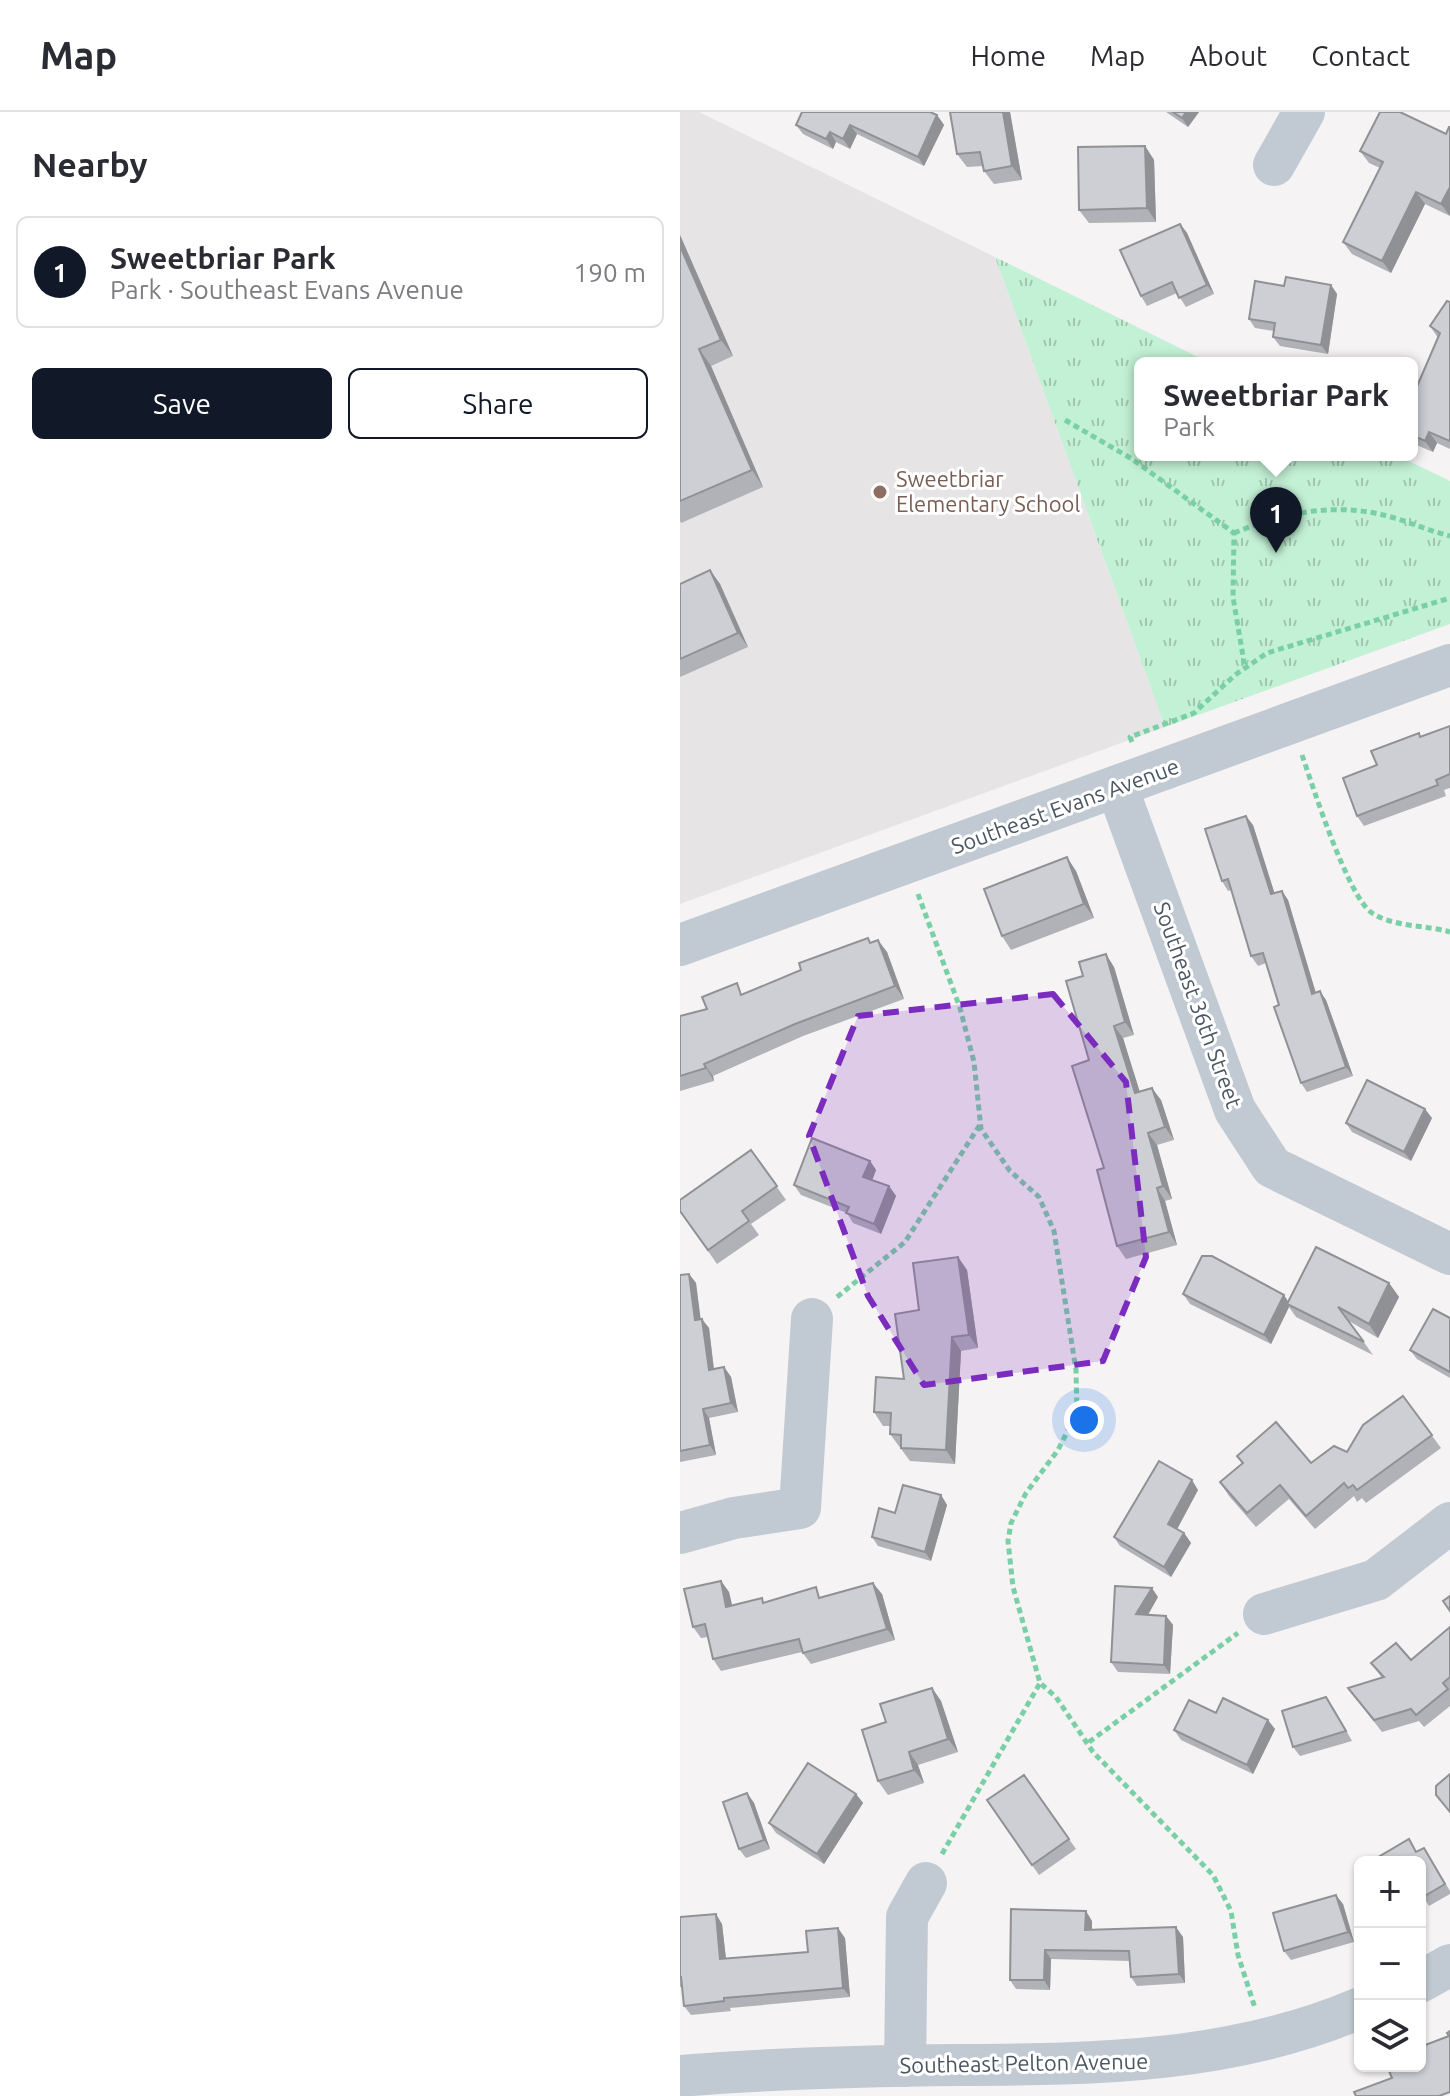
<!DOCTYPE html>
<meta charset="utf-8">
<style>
:root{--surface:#fff;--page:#f7f7f7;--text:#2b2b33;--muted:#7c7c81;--line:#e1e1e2;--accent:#111827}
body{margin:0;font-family:Ubuntu,sans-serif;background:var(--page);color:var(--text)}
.controls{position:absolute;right:24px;bottom:24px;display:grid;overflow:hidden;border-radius:12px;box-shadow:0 2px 6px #0004}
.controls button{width:72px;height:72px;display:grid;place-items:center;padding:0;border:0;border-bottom:2px solid var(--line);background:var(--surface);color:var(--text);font:40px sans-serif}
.you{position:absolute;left:404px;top:1308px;width:28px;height:28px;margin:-20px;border:6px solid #fff;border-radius:50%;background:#1a73e8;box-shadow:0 0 0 12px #1a73e833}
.badge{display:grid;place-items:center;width:52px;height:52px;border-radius:50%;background:var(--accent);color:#fff;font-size:26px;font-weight:700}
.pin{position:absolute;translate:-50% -66px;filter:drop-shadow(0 2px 4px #0008)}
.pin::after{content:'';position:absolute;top:42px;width:28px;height:24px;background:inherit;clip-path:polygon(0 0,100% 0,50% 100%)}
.popup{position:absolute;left:454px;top:245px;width:284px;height:104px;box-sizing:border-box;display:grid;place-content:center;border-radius:12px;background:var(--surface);filter:drop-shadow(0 2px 6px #0005);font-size:26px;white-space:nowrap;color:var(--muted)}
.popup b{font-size:30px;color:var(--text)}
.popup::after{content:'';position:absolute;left:50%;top:100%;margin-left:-16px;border:16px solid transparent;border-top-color:var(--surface)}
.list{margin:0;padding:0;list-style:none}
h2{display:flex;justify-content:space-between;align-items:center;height:104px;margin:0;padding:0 32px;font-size:34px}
h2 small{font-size:26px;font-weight:400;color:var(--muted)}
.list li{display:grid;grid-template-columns:52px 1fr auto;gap:24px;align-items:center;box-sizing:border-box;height:112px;margin:0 16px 16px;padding:0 16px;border:2px solid var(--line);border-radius:12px}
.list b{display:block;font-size:30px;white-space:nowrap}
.list p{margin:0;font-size:26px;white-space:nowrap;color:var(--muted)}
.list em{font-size:26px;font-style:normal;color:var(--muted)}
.actions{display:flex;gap:16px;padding:24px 32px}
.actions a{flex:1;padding:18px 0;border:2px solid var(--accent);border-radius:12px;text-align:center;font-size:28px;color:var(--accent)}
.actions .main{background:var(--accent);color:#fff}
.icon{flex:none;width:44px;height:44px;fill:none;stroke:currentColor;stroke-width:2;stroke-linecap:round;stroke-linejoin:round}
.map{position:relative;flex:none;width:770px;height:1984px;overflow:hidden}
header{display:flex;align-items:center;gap:48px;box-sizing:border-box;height:112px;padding:0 40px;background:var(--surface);border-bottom:2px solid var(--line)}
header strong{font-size:38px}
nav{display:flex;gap:44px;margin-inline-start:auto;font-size:28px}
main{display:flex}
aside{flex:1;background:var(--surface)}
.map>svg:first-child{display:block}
.education{fill:#e6e4e5}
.grass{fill:url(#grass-tufts)}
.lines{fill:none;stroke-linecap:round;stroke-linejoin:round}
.path{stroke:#7ad0a6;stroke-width:5;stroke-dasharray:6 4;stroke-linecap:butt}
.minor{stroke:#c1cad2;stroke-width:42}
.wall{fill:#b0b2b7}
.shaded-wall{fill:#909195}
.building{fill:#cdcfd5;stroke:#909195;stroke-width:2}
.marked{fill:#7b2cbf;fill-opacity:0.2;stroke:#7b2cbf;stroke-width:6;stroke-dasharray:16 10;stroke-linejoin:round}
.education-dot{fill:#8d6e63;stroke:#fff;stroke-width:3}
.labels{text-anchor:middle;stroke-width:6;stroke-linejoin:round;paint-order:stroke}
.education-label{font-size:22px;fill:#785e54;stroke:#fff;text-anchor:start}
.street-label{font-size:22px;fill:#4a5661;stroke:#fff}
</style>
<header>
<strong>Map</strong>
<nav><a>Home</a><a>Map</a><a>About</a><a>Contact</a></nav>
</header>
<main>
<aside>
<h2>Nearby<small></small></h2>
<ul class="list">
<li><span class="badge">1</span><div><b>Sweetbriar Park</b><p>Park · Southeast Evans Avenue</p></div><em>190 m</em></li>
</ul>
<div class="actions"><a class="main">Save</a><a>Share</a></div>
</aside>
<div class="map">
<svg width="770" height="1984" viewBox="0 0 770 1984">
<defs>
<pattern id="grass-tufts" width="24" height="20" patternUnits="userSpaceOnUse" patternTransform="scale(2)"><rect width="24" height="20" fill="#c3f1d5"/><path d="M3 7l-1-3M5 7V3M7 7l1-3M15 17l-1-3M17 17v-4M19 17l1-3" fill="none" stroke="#a0c6b0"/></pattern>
</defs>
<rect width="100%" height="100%" fill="#f5f3f3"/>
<!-- education -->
<path class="education" d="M0 0H19L315 145 485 615 0 792Z"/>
<!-- grass -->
<path class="grass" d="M315 145 530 251H460V343H716L770 369V512L485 615Z"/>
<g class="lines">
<!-- path -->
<g class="path">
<path d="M385 308 452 347 554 421 553 485 565 556"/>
<path d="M554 421C600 402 650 391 699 402 723 407 746 418 770 424"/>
<path d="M452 630 450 625 514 601 555 563 587 541 770 486"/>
<path d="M622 643C633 675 668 785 692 801 713 815 746 813 770 820"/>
<path d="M238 782 280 896 294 950 301 1017 330 1059 359 1085 374 1119 396 1258 397 1300 378 1338 346 1381 331 1411 328 1429 333 1475 360 1571 376 1585 413 1640 533 1763 551 1799 558 1843 575 1896"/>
<path d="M157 1185 225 1130 301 1011"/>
<path d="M409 1630 558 1521"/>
<path d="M262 1742 360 1571"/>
</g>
<!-- minor -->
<g class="minor">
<path d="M594 53 624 0"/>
<path d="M437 675 555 998 592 1055 770 1142"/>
<path d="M0 833 770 553"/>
<path d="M0 1421 54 1406 120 1396 132 1207"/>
<path d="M584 1502 696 1468 770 1411"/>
<path d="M740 1870 770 1853"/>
<path d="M225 1954 227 1805 246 1771"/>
<path d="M0 1964C93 1956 186 1954 280 1953 418 1952 551 1951 680 1896"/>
</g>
</g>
<!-- wall -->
<g class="wall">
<path d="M270 0H330L342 68 314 72 304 59 303 54 287 55 277 42Z"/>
<path d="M486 0H519L508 15Z"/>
<path d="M257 3 264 13 244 54 177 22 170 37 156 30 153 37 123 22 116 13Z"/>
<path d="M770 15V104L745 92 711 161 672 142 663 130 700 56 689 51 680 39 766 22Z"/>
<path d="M465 34 474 48 476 110 409 111 399 98Z"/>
<path d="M500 112 507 121 534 182 506 195 497 181 467 194 461 184Z"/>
<path d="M0 123 53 244 31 254 83 375 1 411 0 409Z"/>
<path d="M651 173 657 182 648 242 600 234 593 225 594 219 575 216 569 207 604 174Z"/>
<path d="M770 190V337L757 331 753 340 732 331V286L758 226 750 214Z"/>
<path d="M30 458 40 472 68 535 0 565V472Z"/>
<path d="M770 614V676L764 678 766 684 684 714 677 704 697 653 742 625Z"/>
<path d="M573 713 594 781 602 779 608 788 635 880 646 888 673 964 627 980 621 971 586 851 578 854 571 844 551 778 548 779 542 769Z"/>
<path d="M396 759 414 806 331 838 322 824Z"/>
<path d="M191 830 207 840 224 887 123 924 33 964 34 969 0 979V904L27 897Z"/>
<path d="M434 855 454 923 443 926 459 980 481 988 494 1028 477 1033 492 1087 485 1089 497 1133 446 1147 437 1134 424 1056 409 948Z"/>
<path d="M752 1006 731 1049 672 1020 666 1011Z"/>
<path d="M71 1038 106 1088 71 1112 79 1123 37 1152 0 1099Z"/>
<path d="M190 1049 196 1058 192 1068 209 1074 216 1084 201 1122 173 1111 167 1101 121 1083 114 1073Z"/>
<path d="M278 1145 287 1158 298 1236 281 1239 275 1352 230 1349 210 1322V1314H203L194 1300 224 1267 239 1198Z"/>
<path d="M9 1162 16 1171 20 1207 29 1216 34 1257 44 1255 51 1265 58 1300 29 1306 36 1343 0 1350V1163Z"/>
<path d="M709 1171 719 1185 698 1226 669 1209 693 1243 616 1205 609 1195 591 1232 510 1192 503 1182 604 1183 608 1189Z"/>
<path d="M770 1206V1266L737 1247 730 1238Z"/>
<path d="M723 1284 761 1336 686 1391 682 1386 677 1390 674 1384 635 1417 609 1387 576 1415 549 1384 540 1370 562 1351 557 1344 631 1351 667 1340Z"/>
<path d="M518 1378 497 1417 504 1421 511 1431 491 1465 440 1434 434 1425Z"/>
<path d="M261 1383 267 1393 251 1449 198 1434 192 1425 215 1401Z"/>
<path d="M41 1469 49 1480 52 1493 143 1485 202 1482 215 1528 131 1552 122 1540 41 1559 33 1547 28 1525 21 1526 13 1515Z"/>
<path d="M478 1485 468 1503 486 1504 493 1513 490 1562 438 1560 431 1550Z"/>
<path d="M770 1515V1594L744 1615 739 1609 702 1620 668 1576 702 1566 691 1551 731 1548Z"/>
<path d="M252 1576 261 1589 278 1640 238 1653 244 1671 208 1683 198 1669 206 1610Z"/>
<path d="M653 1595 672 1629 620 1644 613 1635Z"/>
<path d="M536 1601 595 1617 573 1662 501 1628 494 1618Z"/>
<path d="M344 1663 396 1737 359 1763 307 1688Z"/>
<path d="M67 1681 74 1691 90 1737 66 1746 59 1737Z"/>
<path d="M176 1682 183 1691 144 1752 96 1721 89 1711Z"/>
<path d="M744 1736 770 1779V1782L749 1794 741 1781 737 1740Z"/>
<path d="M663 1792 674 1830 611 1848 604 1839Z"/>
<path d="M331 1797 412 1809V1818L503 1825 505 1871 457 1874 451 1865 450 1849 371 1847 370 1878 336 1877 330 1868Z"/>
<path d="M0 1805 42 1812 46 1847 128 1840 165 1826 170 1885 50 1896 51 1899 11 1903 4 1894 2 1875H0Z"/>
</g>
<!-- shaded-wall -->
<g class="shaded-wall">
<path d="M323 0H330L342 68 332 54Z"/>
<path d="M506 0H519L508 15 502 6Z"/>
<path d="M257 3 264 13 244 54 238 45Z"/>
<path d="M170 13 177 22 170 37 163 27Z"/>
<path d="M150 20 156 30 153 37 146 27Z"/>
<path d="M465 34 474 48 476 110 467 96Z"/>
<path d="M770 75V104L761 92Z"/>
<path d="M736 80 745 92 711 161 702 149Z"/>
<path d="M500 112 507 121 534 182 527 173Z"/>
<path d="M0 123 53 244 41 228 0 134Z"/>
<path d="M651 173 657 182 648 242 641 233Z"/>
<path d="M19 237 31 254 83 375 72 358Z"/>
<path d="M749 320 757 331 753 340 745 329Z"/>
<path d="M30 458 40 472 68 535 58 521Z"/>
<path d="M566 704 573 713 598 792 591 782Z"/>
<path d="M387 745 396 759 414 806 404 792Z"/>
<path d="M602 779 608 788 639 891 632 882Z"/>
<path d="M198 828 207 840 224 887 215 874Z"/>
<path d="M426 842 434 855 454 923 445 910Z"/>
<path d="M640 879 646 888 673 964 666 955Z"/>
<path d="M434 914 443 926 464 993 455 981Z"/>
<path d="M24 952 33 964 34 969 26 956Z"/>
<path d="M472 976 481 988 494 1028 485 1015Z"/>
<path d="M745 997 752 1006 731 1049 724 1040Z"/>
<path d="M468 1021 477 1033 492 1087 483 1074Z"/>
<path d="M190 1049 196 1058 190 1074 183 1065Z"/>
<path d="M209 1074 216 1084 201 1122 194 1112Z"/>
<path d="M477 1076 485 1089 497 1133 489 1120Z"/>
<path d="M278 1145 287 1158 298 1236 289 1223Z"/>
<path d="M9 1162 16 1171 22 1217 15 1208Z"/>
<path d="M709 1171 719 1185 698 1226 689 1212Z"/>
<path d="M604 1183 610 1193 607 1192 609 1195 591 1232 584 1223Z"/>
<path d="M22 1207 29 1216 35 1268 29 1258Z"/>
<path d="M272 1225 281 1239 275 1352 266 1338Z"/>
<path d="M44 1255 51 1265 58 1300 51 1291Z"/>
<path d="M23 1297 29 1306 36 1343 30 1333Z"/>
<path d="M512 1368 518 1378 495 1421 488 1412Z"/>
<path d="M261 1383 267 1393 251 1449 245 1440Z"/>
<path d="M504 1421 511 1431 491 1465 484 1455Z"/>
<path d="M41 1469 49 1480 55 1506 46 1495Z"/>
<path d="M193 1471 202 1482 215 1528 207 1517Z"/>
<path d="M472 1476 478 1485 463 1511 456 1502Z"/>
<path d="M486 1504 493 1513 490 1562 484 1553Z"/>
<path d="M252 1576 261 1589 278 1640 268 1627Z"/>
<path d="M588 1608 595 1617 573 1662 567 1653Z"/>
<path d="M229 1640 238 1653 244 1671 234 1658Z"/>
<path d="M67 1681 74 1691 90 1737 84 1728Z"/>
<path d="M176 1682 183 1691 144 1752 137 1742Z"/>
<path d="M656 1783 663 1792 674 1830 668 1820Z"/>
<path d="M406 1799 412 1809V1827L405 1818Z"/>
<path d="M36 1802 42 1812 47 1856 40 1847Z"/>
<path d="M496 1815 503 1825 505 1871 499 1862Z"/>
<path d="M158 1816 165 1826 170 1885 163 1876Z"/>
<path d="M365 1838 371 1847 370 1878 364 1868Z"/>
</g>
<!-- building -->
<g class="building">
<path d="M122 0H250L257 3 238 45 170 13 163 27 150 20 146 27 116 13Z"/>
<path d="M270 0H323L332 54 304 59 300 40 277 42Z"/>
<path d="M493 0H506L502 6Z"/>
<path d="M700 0H720L766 22 769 15H770V75L761 92 736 80 702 149 663 130 703 50 680 39Z"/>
<path d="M465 34 467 96 399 98 398 35Z"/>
<path d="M500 112 527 173 499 186 492 170 461 184 440 138Z"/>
<path d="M0 134 41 228 19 237 72 358 0 389Z"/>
<path d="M606 165 651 173 641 233 593 225 595 211 569 207 575 169 604 174Z"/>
<path d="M767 189 770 190V329L749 320 745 329 732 323V286L760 221 750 214Z"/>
<path d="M30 458 58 521 0 547V472Z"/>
<path d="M770 614V662L756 668 758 673 677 704 663 666 697 653 691 639 739 621 740 625Z"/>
<path d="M566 704 591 782 602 779 632 882 640 879 666 955 621 971 594 895 599 893 583 841 571 844 548 767 542 769 525 717Z"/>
<path d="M387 745 404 792 322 824 304 777Z"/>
<path d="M188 826 190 831 198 828 215 874 115 912 24 952 26 956 0 964V904L27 897 22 885 57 871 61 883 121 858 119 851Z"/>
<path d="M426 842 445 910 434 914 455 981 472 976 485 1015 468 1021 483 1074 477 1076 489 1120 437 1134 417 1058 424 1056 392 954 409 948 386 869 403 864 399 850Z"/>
<path d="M687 968 745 997 724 1040 666 1011Z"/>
<path d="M132 1026 190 1049 183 1065 209 1074 194 1112 166 1101 169 1095 114 1073Z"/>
<path d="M71 1038 97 1074 62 1099 69 1109 28 1138 0 1099V1088Z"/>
<path d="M636 1135 709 1171 689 1212 658 1195 684 1230 607 1192Z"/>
<path d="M522 1144H532L604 1183 584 1223 503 1182Z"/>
<path d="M278 1145 289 1223 272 1225 266 1338 221 1336V1323L210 1322 211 1301 194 1300 196 1265 224 1267 215 1202 239 1198 233 1151Z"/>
<path d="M9 1162 15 1208 22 1207 29 1258 44 1255 51 1291 23 1297 30 1333 0 1339V1163Z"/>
<path d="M753 1197 770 1206V1260L730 1238Z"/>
<path d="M723 1284 752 1323 677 1378 673 1373 668 1376 664 1371 626 1404 600 1373 567 1401 540 1370 563 1351 557 1344 596 1310 631 1351 654 1334 667 1340 683 1313Z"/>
<path d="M479 1349 512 1368 488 1412 504 1421 484 1455 434 1425Z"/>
<path d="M223 1373 261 1383 245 1440 192 1425 199 1396 215 1401Z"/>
<path d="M41 1469 46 1495 82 1486 83 1491 136 1475 139 1486 193 1471 207 1517 123 1541 119 1527 33 1547 25 1512 13 1515 4 1477Z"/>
<path d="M435 1474 472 1476 456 1502 486 1504 484 1553 431 1550Z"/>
<path d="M770 1484V1499L763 1489Z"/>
<path d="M770 1515V1565L763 1571 768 1577 736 1603 731 1597 694 1608 668 1576 704 1565 691 1551 716 1531 731 1548Z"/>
<path d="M252 1576 268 1627 229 1640 234 1658 198 1669 182 1618 206 1610 200 1592Z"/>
<path d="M646 1585 666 1619 613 1635 602 1599Z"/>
<path d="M543 1586 588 1608 567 1653 494 1618 509 1588 536 1601Z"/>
<path d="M128 1651 176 1682 137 1742 89 1711Z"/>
<path d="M770 1662V1700L756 1683V1674Z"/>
<path d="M344 1663 389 1727 352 1753 307 1688Z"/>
<path d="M67 1681 84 1728 59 1737 43 1690Z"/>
<path d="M729 1727 736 1740 744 1736 765 1772 743 1785 740 1780V1750H690Z"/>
<path d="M656 1783 668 1820 604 1839 593 1801Z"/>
<path d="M331 1797 406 1799 405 1818 496 1815 499 1862 451 1865 449 1839 365 1838 364 1868H330Z"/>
<path d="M36 1802 40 1847 128 1840 126 1819 158 1816 163 1876 44 1886V1889L4 1894 1 1865H0V1805Z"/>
<path d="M770 1919V1980L759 1984H676L674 1980 712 1966 707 1954H740V1935L769 1924 767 1921Z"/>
</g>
<!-- marked area -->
<path class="marked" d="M373 882 446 970 466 1145 423 1249 244 1273 188 1184 129 1024 178 904Z"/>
<!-- markers -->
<circle class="education-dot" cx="200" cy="380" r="8"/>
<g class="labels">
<!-- education labels -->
<g class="education-label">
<text x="216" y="375">Sweetbriar<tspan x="216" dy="25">Elementary School</tspan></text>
</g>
<!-- street labels -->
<g class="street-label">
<text transform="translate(385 694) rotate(-20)" y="8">Southeast Evans Avenue</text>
<text transform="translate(518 893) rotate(70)" y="8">Southeast 36th Street</text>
<text transform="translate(344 1951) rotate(-1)" y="8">Southeast Pelton Avenue</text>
</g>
</g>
</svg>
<div class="controls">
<button>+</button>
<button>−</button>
<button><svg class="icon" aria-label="layers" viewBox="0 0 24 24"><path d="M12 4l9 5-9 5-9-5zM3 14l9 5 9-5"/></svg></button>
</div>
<div class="you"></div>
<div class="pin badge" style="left:596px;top:441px">1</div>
<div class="popup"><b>Sweetbriar Park</b>Park</div>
</div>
</main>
